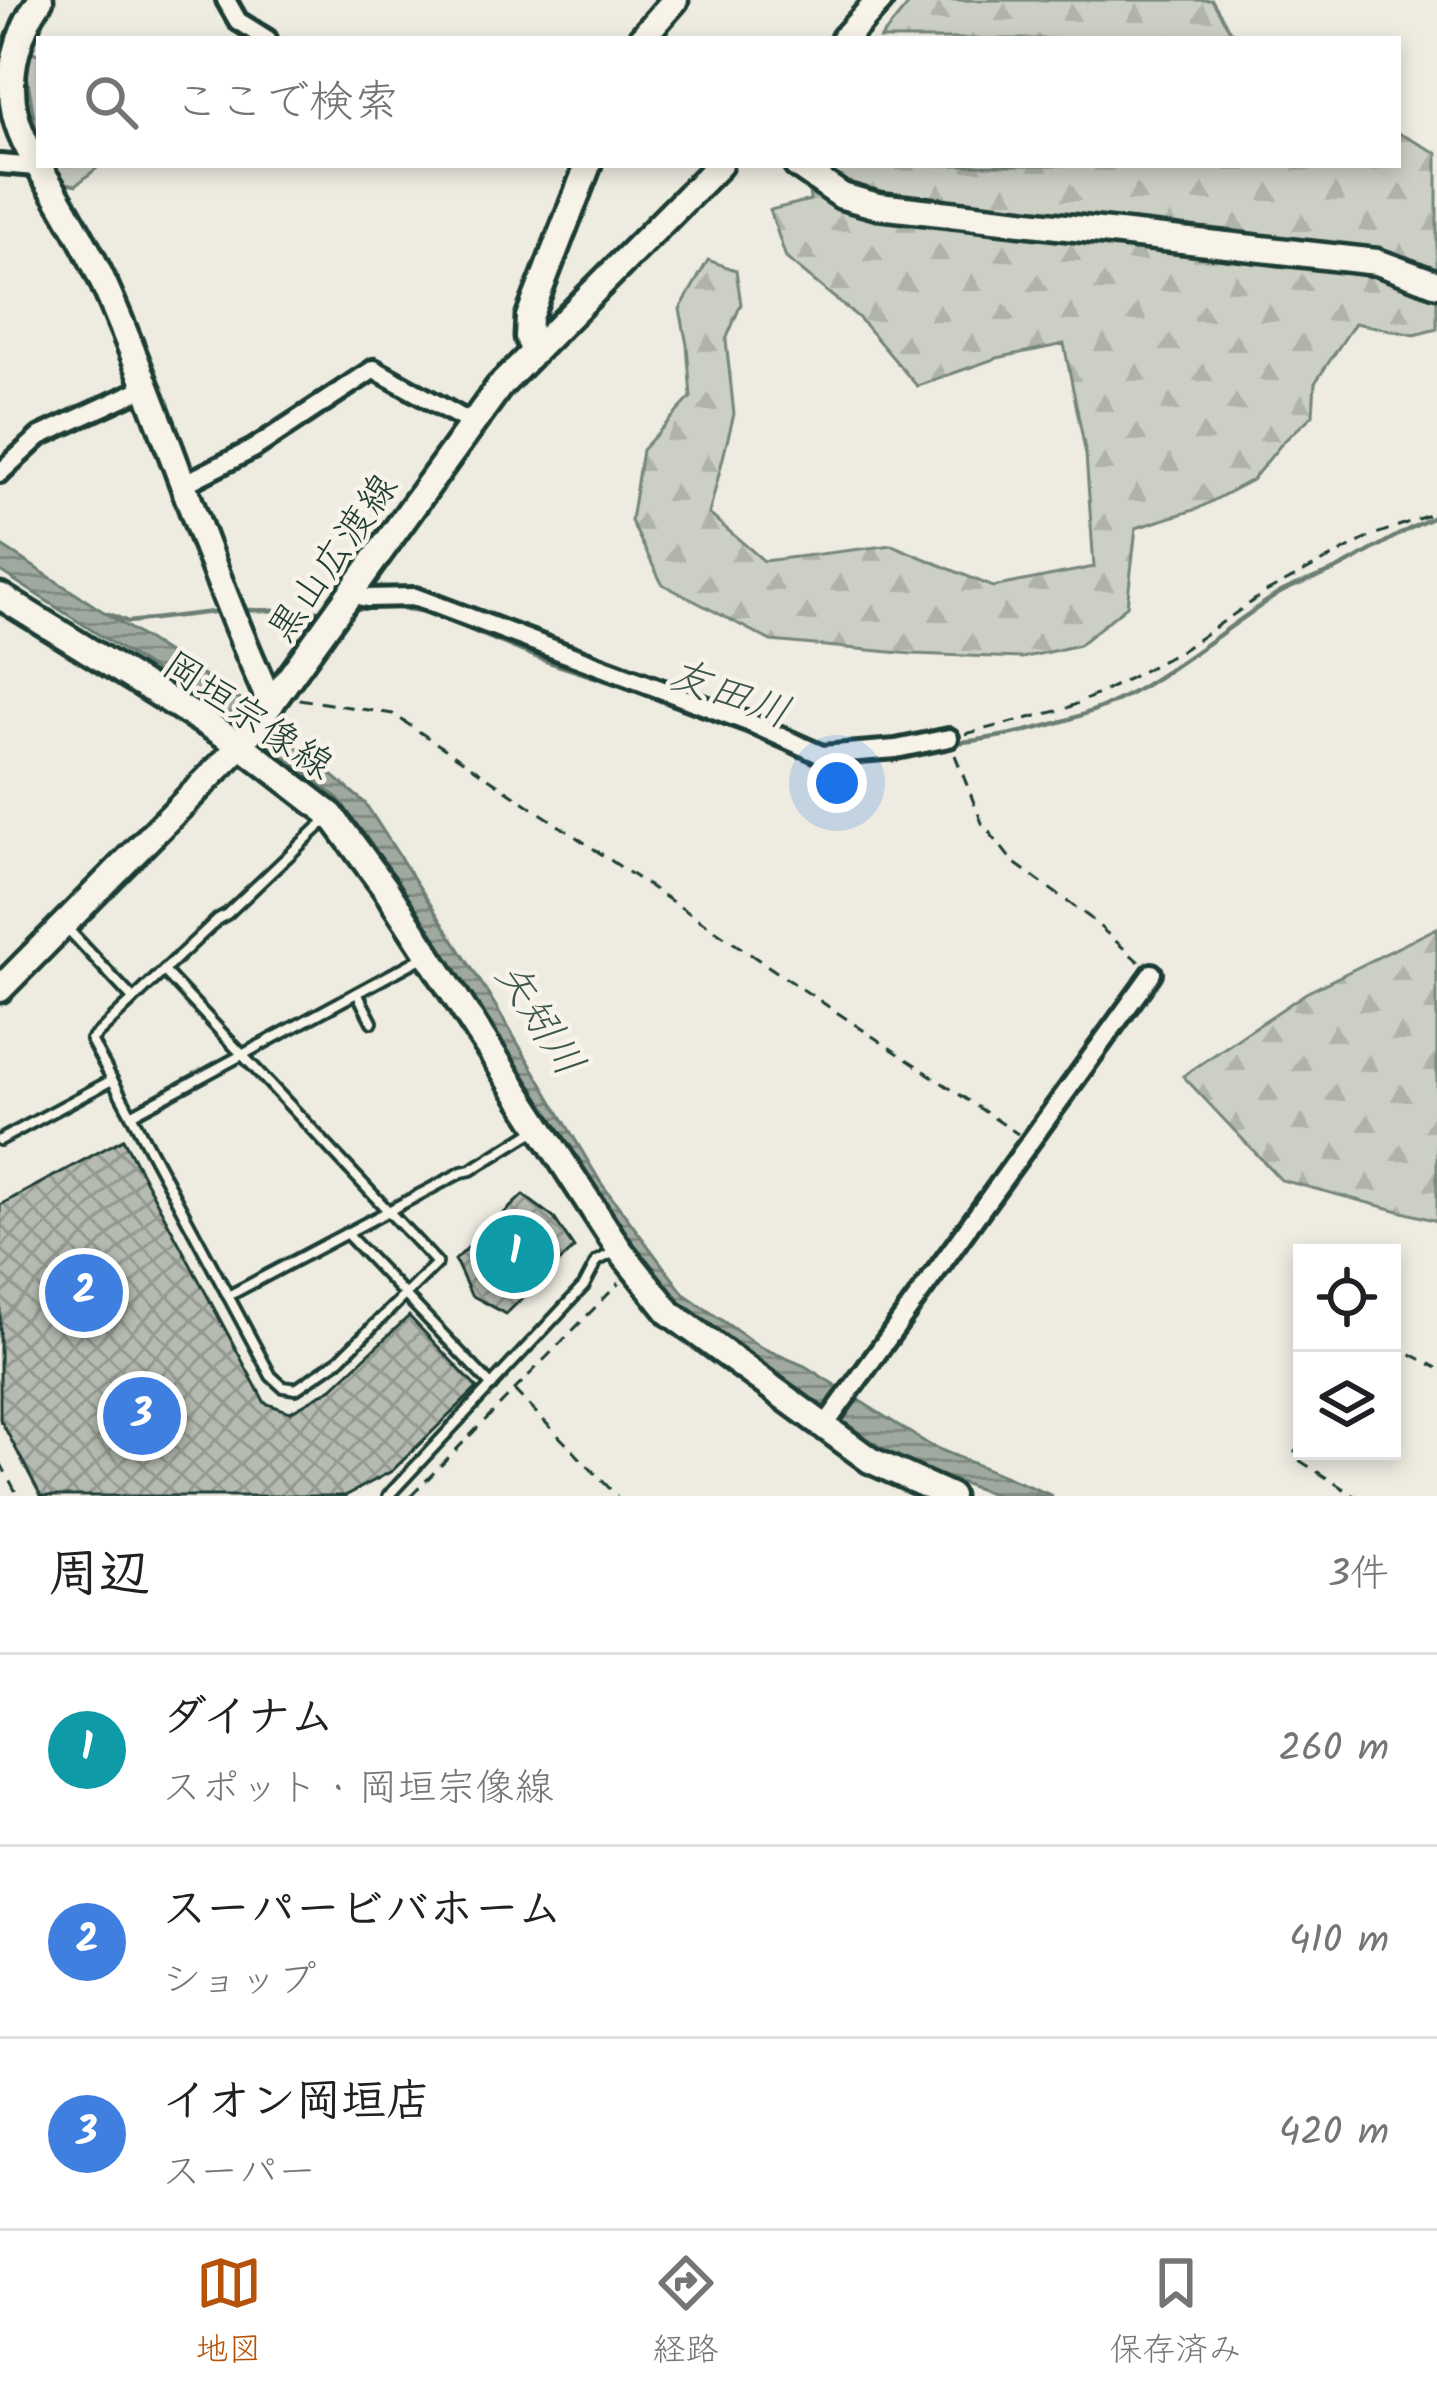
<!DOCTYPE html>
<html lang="ja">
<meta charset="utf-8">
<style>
:root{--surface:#fff;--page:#f2f2f2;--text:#202124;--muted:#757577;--line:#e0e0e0;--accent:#b45309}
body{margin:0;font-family:Kalam,"Klee One",sans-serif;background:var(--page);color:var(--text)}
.controls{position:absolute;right:36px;bottom:36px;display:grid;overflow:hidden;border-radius:0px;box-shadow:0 6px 18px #0003}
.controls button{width:108px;height:108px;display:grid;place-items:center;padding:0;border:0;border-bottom:3px solid var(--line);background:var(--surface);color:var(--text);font:60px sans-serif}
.you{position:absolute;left:837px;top:783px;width:42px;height:42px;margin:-30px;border:9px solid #fff;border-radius:50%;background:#1a73e8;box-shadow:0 0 0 18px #1a73e833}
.badge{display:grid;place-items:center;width:78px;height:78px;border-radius:50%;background:var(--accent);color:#fff;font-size:39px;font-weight:700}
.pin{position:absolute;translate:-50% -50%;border:6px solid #fff;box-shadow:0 3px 12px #0006}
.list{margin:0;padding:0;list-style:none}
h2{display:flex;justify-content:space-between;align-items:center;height:156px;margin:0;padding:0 48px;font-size:51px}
h2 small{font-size:39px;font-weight:400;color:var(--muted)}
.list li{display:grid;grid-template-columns:78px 1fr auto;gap:36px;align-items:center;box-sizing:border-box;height:192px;padding:0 48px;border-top:3px solid var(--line)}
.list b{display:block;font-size:45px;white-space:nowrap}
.list p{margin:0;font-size:39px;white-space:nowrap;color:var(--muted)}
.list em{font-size:39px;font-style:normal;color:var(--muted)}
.icon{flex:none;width:66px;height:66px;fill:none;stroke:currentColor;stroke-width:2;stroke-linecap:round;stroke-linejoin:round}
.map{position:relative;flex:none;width:1437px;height:1496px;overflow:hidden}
.search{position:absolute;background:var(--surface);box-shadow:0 6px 18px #0003;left:36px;right:36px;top:36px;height:132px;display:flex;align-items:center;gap:30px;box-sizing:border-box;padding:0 42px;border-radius:0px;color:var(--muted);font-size:45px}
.sheet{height:732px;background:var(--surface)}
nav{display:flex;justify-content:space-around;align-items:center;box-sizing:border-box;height:168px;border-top:3px solid var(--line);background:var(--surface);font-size:33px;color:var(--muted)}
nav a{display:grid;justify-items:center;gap:6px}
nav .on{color:var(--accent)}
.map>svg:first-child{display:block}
.forest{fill:url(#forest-firs);stroke:#76867c;stroke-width:3}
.water{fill:url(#water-rules);stroke:#6c7e74;stroke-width:3}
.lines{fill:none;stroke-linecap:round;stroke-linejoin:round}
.stream{stroke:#6c7e74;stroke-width:4.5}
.building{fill:url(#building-cross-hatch);stroke:#1f3d34;stroke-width:3}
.lane-casing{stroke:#1f3d34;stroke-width:16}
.street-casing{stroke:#1f3d34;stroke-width:26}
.secondary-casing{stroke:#1f3d34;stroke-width:33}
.path{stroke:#1f3d34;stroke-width:3;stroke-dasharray:12 9;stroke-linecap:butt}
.lane{stroke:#f7f3e8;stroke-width:8}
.street{stroke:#f7f3e8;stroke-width:16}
.secondary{stroke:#f7f3e8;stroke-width:24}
.labels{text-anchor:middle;stroke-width:9;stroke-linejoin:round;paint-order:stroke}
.street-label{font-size:39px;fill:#1f3d34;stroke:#f7f3e8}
.water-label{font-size:42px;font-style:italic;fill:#3f584f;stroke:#f7f3e8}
</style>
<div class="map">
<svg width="1437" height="1496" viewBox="0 0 1437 1496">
<defs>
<pattern id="forest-firs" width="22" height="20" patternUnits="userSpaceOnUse" patternTransform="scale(3)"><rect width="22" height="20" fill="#cccfc4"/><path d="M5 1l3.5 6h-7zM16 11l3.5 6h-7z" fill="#afb3a9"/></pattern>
<pattern id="water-rules" width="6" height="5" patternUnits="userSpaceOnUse" patternTransform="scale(3)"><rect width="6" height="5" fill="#9fa99f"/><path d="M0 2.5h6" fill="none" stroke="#818b82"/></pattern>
<pattern id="building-cross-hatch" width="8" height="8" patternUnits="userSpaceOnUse" patternTransform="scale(3)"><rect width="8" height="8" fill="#b5bbb0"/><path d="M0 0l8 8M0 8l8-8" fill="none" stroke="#939990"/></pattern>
</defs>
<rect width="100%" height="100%" fill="#eeece1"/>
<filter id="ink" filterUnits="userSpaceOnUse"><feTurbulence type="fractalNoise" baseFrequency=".00833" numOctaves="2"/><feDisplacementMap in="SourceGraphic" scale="24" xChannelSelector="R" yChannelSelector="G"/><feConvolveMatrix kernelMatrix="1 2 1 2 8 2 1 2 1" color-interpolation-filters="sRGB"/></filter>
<g filter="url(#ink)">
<!-- forest -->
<g class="forest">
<path d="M912 0H1212L1235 39H880Z"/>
<path d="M31 51 39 55V149L25 62Z"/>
<path d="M1398 133 1437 153V329L1414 335 1355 323 1315 383 1313 415 1283 442 1252 480 1197 509 1136 528 1127 606 1079 645 1022 658 912 654 771 641 662 584 631 521 642 450 691 397 687 345 680 309 708 260 736 270 741 304 726 340 734 414 709 514 764 561 892 545 993 587 1094 567 1086 455 1064 344 997 358 917 386 859 318 786 258 770 210 810 200 806 165H1398Z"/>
<path d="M45 165H101L76 185 57 181Z"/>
<path d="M1437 928V1221L1281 1180 1183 1076 1306 993Z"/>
</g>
<!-- water -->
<path class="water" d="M0 545 253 708 365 803 489 995 601 1183 684 1294 760 1347 805 1366 931 1446 1053 1496H997L897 1459 682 1308 587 1181 444 955 339 799 259 738 0 571Z"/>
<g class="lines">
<!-- stream -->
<g class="stream">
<path d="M353 609 393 607 427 612 546 661 689 708"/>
<path d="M239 610 323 611"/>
<path d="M109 614 128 622 222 611"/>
<path d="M739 727 800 754"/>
<path d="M954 743C1012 737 1080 721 1132 693 1182 665 1229 626 1278 594 1298 582 1320 578 1341 567 1374 550 1402 530 1437 516"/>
</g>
</g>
<!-- building -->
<g class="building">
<path d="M123 1139 265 1403 290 1412 332 1388 409 1316 477 1388 392 1471 345 1496H41L0 1419V1205Z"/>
<path d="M523 1195 554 1218 574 1248 506 1314 471 1295 455 1260Z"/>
</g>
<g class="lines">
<defs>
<g id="lane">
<path d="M65 926 133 999"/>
<path d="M164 971 437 1263 339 1360 296 1389 283 1387 271 1376 91 1040 218 919 227 914 326 820"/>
<path d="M358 995 372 1022"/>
<path d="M131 1115 425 956"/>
<path d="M0 1140 112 1080"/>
<path d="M347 1234 492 1386"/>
<path d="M228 1296 462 1172 471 1170 534 1131"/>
<path d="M388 1496 584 1286 597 1261 618 1250"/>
</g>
<g id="street">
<path d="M226 0 238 21 267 39"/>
<path d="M0 164 36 167"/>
<path d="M0 473 40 436 146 387"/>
<path d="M184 484 253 449 374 369 471 423"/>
<path d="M349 594 367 598 415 597 748 722 822 755 896 749 949 738"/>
<path d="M823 1428 1152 973"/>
</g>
<g id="secondary">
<path d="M40 0C18 32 6 74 15 114 23 147 44 174 61 203 78 232 95 262 108 293 167 428 209 570 271 704"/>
<path d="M641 39 675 0"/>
<path d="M844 39 880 0"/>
<path d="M797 165 842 196 878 206 1377 262 1437 284"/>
<path d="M533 350 528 337 529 317 588 165"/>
<path d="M0 596 241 745 331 815 385 888 619 1249 670 1313 870 1460 950 1496"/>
<path d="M0 989 241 745 499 387 719 165"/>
</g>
</defs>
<!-- lane casing -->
<use href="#lane" class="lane-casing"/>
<!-- street casing -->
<use href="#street" class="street-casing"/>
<!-- secondary casing -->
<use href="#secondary" class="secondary-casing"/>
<!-- path -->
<g class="path">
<path d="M299 699 393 714 1018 1134"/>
<path d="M965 734 1065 709 1103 692 1181 651 1266 592 1371 536 1437 512"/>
<path d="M955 755 982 823 1013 862 1089 917 1139 962"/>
<path d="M1392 1344 1437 1368"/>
<path d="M514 1390 617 1496"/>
<path d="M1302 1444 1294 1453 1299 1460 1355 1496"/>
<path d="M0 1462 18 1496"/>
<path d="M411 1496 619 1283"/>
</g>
<!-- lane -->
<use href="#lane" class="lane"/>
<!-- street -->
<use href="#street" class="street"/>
<!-- secondary -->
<use href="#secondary" class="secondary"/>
</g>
</g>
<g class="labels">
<!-- street labels -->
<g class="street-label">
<text transform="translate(331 557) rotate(-55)" y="14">黒山広渡線</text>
<text transform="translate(249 714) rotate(34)" y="14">岡垣宗像線</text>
</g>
<!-- water labels -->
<g class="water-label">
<text transform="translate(730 692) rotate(20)" y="15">友田川</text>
<text transform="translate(541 1018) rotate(57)" y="15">矢矧川</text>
</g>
</g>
</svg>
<div class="controls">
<button><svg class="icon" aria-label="locate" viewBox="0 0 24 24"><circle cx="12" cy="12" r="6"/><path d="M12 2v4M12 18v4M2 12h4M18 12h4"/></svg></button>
<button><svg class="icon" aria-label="layers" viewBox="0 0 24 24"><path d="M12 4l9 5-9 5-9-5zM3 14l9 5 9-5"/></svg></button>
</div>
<div class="you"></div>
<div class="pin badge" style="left:515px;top:1254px;background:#0f9aa8">1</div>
<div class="pin badge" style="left:84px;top:1293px;background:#3f7fe0">2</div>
<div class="pin badge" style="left:142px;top:1416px;background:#3f7fe0">3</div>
<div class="search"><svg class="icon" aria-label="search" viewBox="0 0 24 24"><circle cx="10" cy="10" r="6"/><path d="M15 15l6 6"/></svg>ここで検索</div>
</div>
<section class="sheet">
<h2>周辺<small>3件</small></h2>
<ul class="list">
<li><span class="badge" style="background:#0f9aa8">1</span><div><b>ダイナム</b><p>スポット · 岡垣宗像線</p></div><em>260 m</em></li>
<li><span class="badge" style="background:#3f7fe0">2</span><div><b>スーパービバホーム</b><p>ショップ</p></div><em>410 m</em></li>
<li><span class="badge" style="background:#3f7fe0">3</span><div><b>イオン岡垣店</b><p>スーパー</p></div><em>420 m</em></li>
</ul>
</section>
<nav>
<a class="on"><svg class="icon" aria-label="map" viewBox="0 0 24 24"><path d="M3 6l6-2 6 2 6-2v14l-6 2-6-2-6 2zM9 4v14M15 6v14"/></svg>地図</a>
<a><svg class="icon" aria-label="directions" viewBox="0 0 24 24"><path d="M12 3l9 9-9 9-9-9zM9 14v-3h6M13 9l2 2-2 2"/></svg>経路</a>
<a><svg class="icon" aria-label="saved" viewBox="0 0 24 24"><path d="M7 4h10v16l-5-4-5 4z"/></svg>保存済み</a>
</nav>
